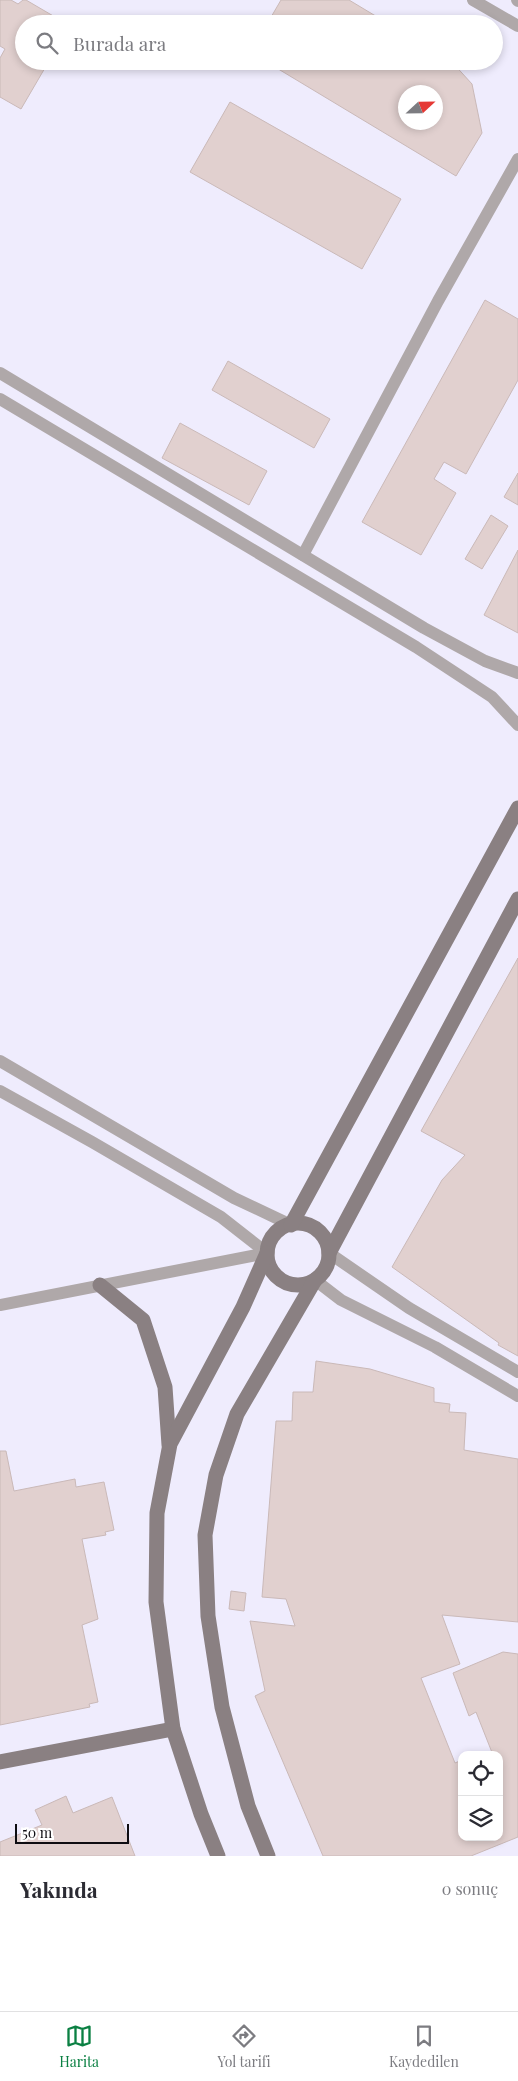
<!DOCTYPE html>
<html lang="tr">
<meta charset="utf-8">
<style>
:root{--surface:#fff;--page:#f2f2f3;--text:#2b2b33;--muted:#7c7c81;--line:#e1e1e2;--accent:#0b8043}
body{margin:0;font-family:"Playfair Display",serif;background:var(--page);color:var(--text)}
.controls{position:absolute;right:15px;bottom:15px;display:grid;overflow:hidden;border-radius:10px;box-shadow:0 2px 8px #0003}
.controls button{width:45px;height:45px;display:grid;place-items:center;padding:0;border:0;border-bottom:1px solid var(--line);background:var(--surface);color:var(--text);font:25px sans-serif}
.compass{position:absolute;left:398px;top:85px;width:45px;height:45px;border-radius:50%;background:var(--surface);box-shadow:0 2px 8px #0003;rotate:68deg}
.scale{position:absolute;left:15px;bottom:12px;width:114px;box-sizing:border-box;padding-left:5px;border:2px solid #0e0d12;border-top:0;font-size:14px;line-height:18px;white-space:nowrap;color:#0e0d12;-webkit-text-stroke:4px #fff;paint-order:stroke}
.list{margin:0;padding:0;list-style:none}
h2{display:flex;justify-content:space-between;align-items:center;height:65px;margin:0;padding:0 20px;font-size:21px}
h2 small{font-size:16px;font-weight:400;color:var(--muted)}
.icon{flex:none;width:28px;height:28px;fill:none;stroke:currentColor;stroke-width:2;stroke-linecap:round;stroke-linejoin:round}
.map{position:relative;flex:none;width:518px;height:1856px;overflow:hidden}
.search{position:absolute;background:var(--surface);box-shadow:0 2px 8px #0003;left:15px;right:15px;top:15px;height:55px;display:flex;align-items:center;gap:12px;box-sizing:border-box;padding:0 18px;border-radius:28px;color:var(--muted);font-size:19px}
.sheet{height:155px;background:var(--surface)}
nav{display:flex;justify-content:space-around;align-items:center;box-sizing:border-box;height:70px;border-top:1px solid var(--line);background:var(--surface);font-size:14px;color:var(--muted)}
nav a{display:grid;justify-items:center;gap:2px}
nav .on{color:var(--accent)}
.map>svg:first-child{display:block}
.built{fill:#efecfd;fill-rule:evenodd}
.building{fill:#e1d0cf;stroke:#cab9b8;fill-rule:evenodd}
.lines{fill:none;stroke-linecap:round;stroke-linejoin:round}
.street{stroke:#afa8a9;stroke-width:12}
.secondary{stroke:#8a8082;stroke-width:15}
</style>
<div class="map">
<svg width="518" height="1856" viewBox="0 0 518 1856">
<rect width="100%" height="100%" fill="#faf9ff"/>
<!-- built -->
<path class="built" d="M0 0H518V1856H0ZM24 24H494V61H24ZM406 92H436V122H406ZM462 1755H499V1837H462Z"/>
<!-- building -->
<g class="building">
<path d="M0 0H11L18 4 23 0H26L67 24H24V61H49L21 109 0 97V58L5 49 0 46Z"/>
<path d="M281 0H349L389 24H267Z"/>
<path d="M265 61H451L472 84 482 133 456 176ZM406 92H436V122H406Z"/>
<path d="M230 102 401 199 362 269 190 172Z"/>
<path d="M485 300 518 319V380L466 474 444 462 434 479 456 493 421 555 362 522Z"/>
<path d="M228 361 330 419 314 448 212 390Z"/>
<path d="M180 423 267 471 249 505 162 458Z"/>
<path d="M518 473V505L504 497Z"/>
<path d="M491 515 508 526 482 569 465 559Z"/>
<path d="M518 550V633L484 615Z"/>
<path d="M518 958V1356L498 1345 499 1343 392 1267 442 1180 465 1155 421 1131Z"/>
<path d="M316 1361 370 1369 434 1388V1402L450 1404 449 1412 466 1413 464 1450 518 1459V1622L442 1615 460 1664 421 1678 455 1763 462 1760V1837H499V1755H493L476 1712 469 1716 453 1673 503 1652 518 1654V1837L471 1856H323L255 1696 265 1691 250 1621 295 1626 286 1599 262 1597 276 1421H292L293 1392H313Z"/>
<path d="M0 1451H6L14 1491 75 1479 76 1487 104 1482 114 1530 105 1532 106 1535 82 1539 98 1619 82 1625 98 1702 89 1704 90 1707 0 1725Z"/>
<path d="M231 1591 246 1593 244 1611 229 1609Z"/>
<path d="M66 1796 73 1813 112 1797 135 1856H0V1842L42 1825 35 1810Z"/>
</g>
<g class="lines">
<!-- street -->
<g class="street">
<path d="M473 0 518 26"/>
<path d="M517 0 518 1"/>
<path d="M0 373 424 628 485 661 518 673"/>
<path d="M0 399 416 647 492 697 518 725"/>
<path d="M303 555 438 301 518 159"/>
<path d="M0 1061 234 1198 291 1225"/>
<path d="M0 1091 92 1142 221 1217 267 1253"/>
<path d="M329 1253 409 1308 518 1372"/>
<path d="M315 1280 341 1300 435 1347 518 1396"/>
<path d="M0 1305 267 1253"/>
</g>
<!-- secondary -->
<g class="secondary">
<circle cx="298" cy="1254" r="31"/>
<path d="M291 1225 518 808"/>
<path d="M329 1253 518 899"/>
<path d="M100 1285 143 1320 165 1387 169 1445"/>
<path d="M0 1762 173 1729"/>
<path d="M218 1856 201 1814 173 1729 156 1602 157 1513 170 1444 243 1307 267 1253"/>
<path d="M268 1856 248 1806 222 1707 208 1616 205 1535 216 1475 237 1414 315 1280"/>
</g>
</g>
</svg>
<div class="controls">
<button><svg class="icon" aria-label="locate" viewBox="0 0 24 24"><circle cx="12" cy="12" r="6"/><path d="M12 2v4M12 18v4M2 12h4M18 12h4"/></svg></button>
<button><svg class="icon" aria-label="layers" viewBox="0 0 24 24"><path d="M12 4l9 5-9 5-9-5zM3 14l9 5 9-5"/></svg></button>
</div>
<svg class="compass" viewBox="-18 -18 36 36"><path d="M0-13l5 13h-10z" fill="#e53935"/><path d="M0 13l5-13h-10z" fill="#7c7c81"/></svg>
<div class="scale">50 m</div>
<div class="search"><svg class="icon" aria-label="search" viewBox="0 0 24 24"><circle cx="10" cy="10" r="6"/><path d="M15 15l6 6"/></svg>Burada ara</div>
</div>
<section class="sheet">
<h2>Yakında<small>0 sonuç</small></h2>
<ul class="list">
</ul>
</section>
<nav>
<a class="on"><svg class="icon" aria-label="map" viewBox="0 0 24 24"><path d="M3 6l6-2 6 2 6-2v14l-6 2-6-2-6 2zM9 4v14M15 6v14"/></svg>Harita</a>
<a><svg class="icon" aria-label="directions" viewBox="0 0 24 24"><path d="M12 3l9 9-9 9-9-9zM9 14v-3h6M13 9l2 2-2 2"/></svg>Yol tarifi</a>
<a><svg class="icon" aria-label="saved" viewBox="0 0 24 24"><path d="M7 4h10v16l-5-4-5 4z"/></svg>Kaydedilen</a>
</nav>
